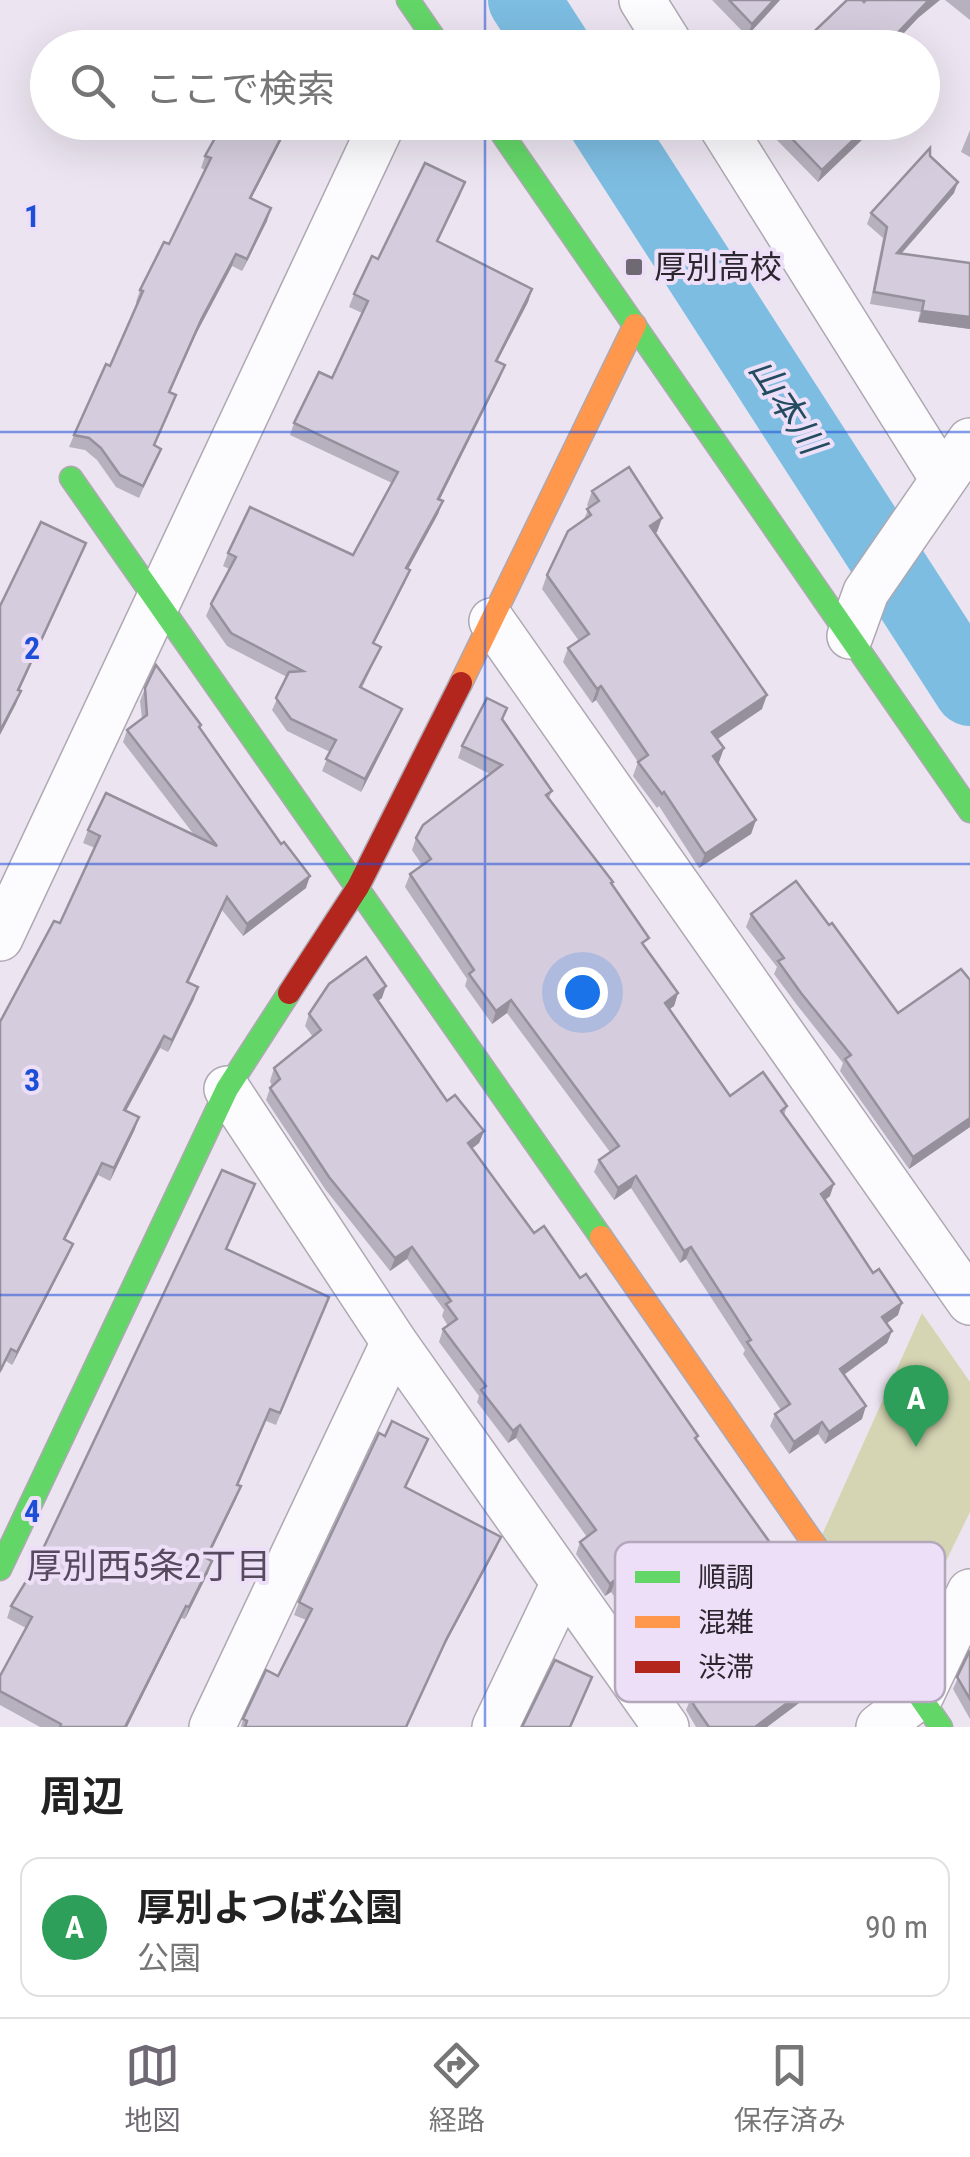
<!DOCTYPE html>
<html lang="ja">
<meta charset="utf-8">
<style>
:root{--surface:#fff;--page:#f6f6f6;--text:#222;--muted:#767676;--line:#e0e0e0;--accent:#6f6973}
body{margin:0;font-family:"Roboto Condensed","Noto Sans JP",sans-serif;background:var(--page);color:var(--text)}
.you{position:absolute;left:582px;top:992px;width:35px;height:35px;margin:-25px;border:8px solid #fff;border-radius:50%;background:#1a73e8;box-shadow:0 0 0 15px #1a73e833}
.badge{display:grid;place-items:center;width:65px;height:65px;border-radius:50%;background:var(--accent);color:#fff;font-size:32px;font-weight:700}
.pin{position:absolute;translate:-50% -82px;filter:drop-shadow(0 2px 5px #0008)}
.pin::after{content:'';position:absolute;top:52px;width:35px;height:30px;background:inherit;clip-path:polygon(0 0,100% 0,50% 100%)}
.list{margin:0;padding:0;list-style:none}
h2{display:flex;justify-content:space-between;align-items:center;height:130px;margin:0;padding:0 40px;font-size:42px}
h2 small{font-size:32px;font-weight:400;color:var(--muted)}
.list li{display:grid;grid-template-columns:65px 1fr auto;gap:30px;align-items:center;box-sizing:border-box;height:140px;margin:0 20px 20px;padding:0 20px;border:2px solid var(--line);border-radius:20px}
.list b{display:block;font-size:38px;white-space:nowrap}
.list p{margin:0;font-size:32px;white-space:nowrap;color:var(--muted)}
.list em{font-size:32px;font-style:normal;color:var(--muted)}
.icon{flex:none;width:55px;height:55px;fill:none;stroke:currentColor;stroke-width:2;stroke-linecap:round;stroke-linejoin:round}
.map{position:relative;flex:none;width:970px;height:1727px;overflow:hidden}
.search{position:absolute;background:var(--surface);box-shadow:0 10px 40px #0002;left:30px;right:30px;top:30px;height:110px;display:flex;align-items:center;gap:25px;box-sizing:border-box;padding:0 35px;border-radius:55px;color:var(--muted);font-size:38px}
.sheet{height:290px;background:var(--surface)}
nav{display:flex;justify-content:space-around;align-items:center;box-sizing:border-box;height:140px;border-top:2px solid var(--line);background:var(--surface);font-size:28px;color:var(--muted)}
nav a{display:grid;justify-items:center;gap:5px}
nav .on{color:var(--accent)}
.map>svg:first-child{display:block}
.green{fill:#d5d5b3}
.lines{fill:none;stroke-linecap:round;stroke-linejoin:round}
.river{stroke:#7dbde2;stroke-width:72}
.street-casing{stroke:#aea8b2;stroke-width:48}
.fast-casing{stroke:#aea8b2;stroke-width:25}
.slow-casing{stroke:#aea8b2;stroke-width:25}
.jam-casing{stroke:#aea8b2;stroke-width:25}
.street{stroke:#fcfbfd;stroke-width:45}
.fast{stroke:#63d668;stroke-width:22}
.slow{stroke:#ff974d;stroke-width:22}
.jam{stroke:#b3261e;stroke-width:22}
.wall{fill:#b7b0be}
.shaded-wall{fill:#95909b}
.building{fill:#d5cddd;stroke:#95909b;stroke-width:2.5}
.grid{fill:none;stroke:#1d4ed8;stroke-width:2.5;stroke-opacity:0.55}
.poi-dot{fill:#6f6973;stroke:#eddff7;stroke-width:4}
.labels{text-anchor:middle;stroke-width:8;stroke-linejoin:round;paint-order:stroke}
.poi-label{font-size:32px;fill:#2c262f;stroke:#eddff7;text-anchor:start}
.water-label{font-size:35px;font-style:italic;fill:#234c60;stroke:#eddff7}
.neighbourhood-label{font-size:35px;fill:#564a5e;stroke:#eddff7}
.key{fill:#eddff7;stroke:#b3a8bb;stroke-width:2.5}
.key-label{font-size:28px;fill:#2c262f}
.grid-label{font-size:32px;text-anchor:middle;font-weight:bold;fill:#1d4ed8;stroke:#eddff7;stroke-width:8;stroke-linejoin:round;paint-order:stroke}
</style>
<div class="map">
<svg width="970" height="1727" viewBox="0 0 970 1727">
<rect width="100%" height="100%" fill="#ece5f1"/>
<!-- green -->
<path class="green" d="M922 1313 970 1382V1512L904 1647 822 1535Z"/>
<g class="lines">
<!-- river -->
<g class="river">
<path d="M524 0 555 48"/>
<path d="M604 122 970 690"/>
</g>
<defs>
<g id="street">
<path d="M642 0 672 48"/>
<path d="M719 122 943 479"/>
<path d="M492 621 970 1302"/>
<path d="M850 636 866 592 970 441"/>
<path d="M0 938 383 122"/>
<path d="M227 1089 394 1342 666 1727"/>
<path d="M212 1727 394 1342"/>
<path d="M495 1727 563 1585"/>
<path d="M879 1727 921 1695 970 1592"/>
</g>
<g id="fast">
<path d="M408 0 441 48"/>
<path d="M494 122 970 811"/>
<path d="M71 478 601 1237"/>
<path d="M819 1551 941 1727"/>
<path d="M0 1569 227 1089 289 993"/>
</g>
<g id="slow">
<path d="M461 683 635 325"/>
<path d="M601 1237 819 1551"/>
</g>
<path id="jam" d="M289 993 358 887 461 683"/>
</defs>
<!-- street casing -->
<use href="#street" class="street-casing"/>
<!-- fast casing -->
<use href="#fast" class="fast-casing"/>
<!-- slow casing -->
<use href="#slow" class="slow-casing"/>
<!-- jam casing -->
<use href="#jam" class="jam-casing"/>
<!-- street -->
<use href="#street" class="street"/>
<!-- fast -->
<use href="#fast" class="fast"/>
<!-- slow -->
<use href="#slow" class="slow"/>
<!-- jam -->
<use href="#jam" class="jam"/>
</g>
<!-- wall -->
<g class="wall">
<path d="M712 0H780L747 36Z"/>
<path d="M945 0H970V20Z"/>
<path d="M224 122H296L290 133 286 131 251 199 267 221 242 271 232 266 197 332 170 393 176 395 154 446 161 449 139 498 116 487 97 460 85 450 69 447 74 435 110 366 137 303 136 302 140 290 169 244 205 170 201 168 205 156Z"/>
<path d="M776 122 868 134 818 182 771 134Z"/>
<path d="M970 130V157L961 152Z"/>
<path d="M930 156 954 193 902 253 970 263V329L918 322 920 312 870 304 883 238 867 224 871 213Z"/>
<path d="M461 194 438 241 532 289 528 302 497 362 500 378 439 500 443 501 438 514 408 569 410 570 405 582 374 643 381 647 362 688 397 721 361 792 322 771 330 752 287 731 272 710 287 677 227 646 206 616 211 604 229 569 223 566 228 553 353 555 392 483 290 435 294 423 332 378 362 313 349 307 354 294 378 259Z"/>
<path d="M592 491 662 518 655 534 762 709 718 739 724 748 718 763 756 820 751 834 699 868 659 806 657 808 633 776 638 762 596 700 592 703 563 662 568 648 579 641 542 589 547 575 583 521 589 508 587 505Z"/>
<path d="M145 688 200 729 306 888 243 936 222 910 188 982 194 999 168 1052 160 1048 126 1111 135 1129 110 1181 98 1175 65 1240 68 1256 12 1365 6 1361 0 1374V1022L60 923 95 848 83 843 88 830 195 836 123 742 127 730 142 719 140 701Z"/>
<path d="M503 721 552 791 549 798 613 882 612 885 645 948 678 993 674 1006 670 1009 730 1096 787 1106 784 1115 830 1196 825 1200 898 1315 886 1323 892 1331 887 1343 844 1375 862 1419 825 1444 818 1434 789 1454 770 1426 775 1414 781 1410 743 1354 745 1350 686 1259 680 1263 631 1188 614 1200 594 1172 599 1160 610 1152 507 1013 492 1024 465 986 467 979 405 887 410 874 422 865 412 850 416 838 490 774 458 758 462 746Z"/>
<path d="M751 914 970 1127 909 1169 840 1071 843 1063 797 1005 774 974 777 967 746 927Z"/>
<path d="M382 998 378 1001 447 1101 484 1131 479 1143 472 1148 534 1233 580 1278 698 1436 696 1440 784 1570 843 1670 767 1727H696L686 1710 690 1700 611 1592 605 1596 576 1554 580 1542 587 1537 516 1438 508 1443 477 1402 479 1396 439 1342 443 1329 448 1326 442 1316 444 1310 407 1259 390 1271 325 1189 266 1100 270 1088 272 1086 270 1081 274 1068 313 1037 305 1026 309 1014Z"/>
<path d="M250 1197 227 1249 324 1309 276 1425 266 1421 238 1485 236 1499 207 1558 208 1573 185 1619 181 1618 127 1727H40L0 1705V1676L26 1628 7 1618 11 1606Z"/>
<path d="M385 1436 428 1439 406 1488 501 1537 496 1549 442 1650 407 1727H241L243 1719 278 1676 306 1620 294 1615 299 1602Z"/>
<path d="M970 1650V1719L953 1689Z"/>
</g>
<!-- shaded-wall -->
<g class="shaded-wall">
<path d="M774 0H780L747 36 752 24Z"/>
<path d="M929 0H940L918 18 890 48H883Z"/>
<path d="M289 122 286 131 245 210 250 198Z"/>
<path d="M872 122 868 134 818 182 822 170Z"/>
<path d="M958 182 954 193 892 264 897 253Z"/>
<path d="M271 208 267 221 242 271 247 259Z"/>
<path d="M236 254 232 266 197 332 164 404 201 320Z"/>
<path d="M532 289 528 302 491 373 496 361Z"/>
<path d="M922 311 970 317V329L918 322Z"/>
<path d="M505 365 500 378 434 511 438 499Z"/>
<path d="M443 501 438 514 402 580 406 568Z"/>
<path d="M662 518 657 532 645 540 650 526Z"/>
<path d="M86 543 81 555 14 702 18 690Z"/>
<path d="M410 570 405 582 368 655 373 643Z"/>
<path d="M601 686 596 700 592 703 597 689Z"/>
<path d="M21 691 16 704 0 735V731Z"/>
<path d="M767 695 762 709 707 746 712 732Z"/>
<path d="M402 709 397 721 361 792 365 779Z"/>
<path d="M724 748 719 762 708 770 713 756Z"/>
<path d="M756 820 751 834 699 868 705 854Z"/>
<path d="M310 876 306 888 243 936 247 924Z"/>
<path d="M227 897 222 910 183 994 187 982Z"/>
<path d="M386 986 382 998 369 1007 374 995Z"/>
<path d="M198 987 194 999 168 1052 172 1040Z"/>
<path d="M678 993 674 1006 661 1015 665 1003Z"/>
<path d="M511 1000 507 1013 492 1024 496 1011Z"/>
<path d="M164 1036 160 1048 120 1122 124 1110Z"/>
<path d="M139 1117 135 1129 110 1181 114 1168Z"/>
<path d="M970 1118V1127L909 1169 913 1157Z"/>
<path d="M484 1131 479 1143 464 1155 468 1143Z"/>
<path d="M102 1163 98 1175 59 1251 64 1239Z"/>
<path d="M636 1176 631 1188 614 1200 618 1188Z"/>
<path d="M834 1184 830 1196 817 1206 821 1194Z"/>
<path d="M73 1244 68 1256 12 1365 17 1352Z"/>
<path d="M412 1247 407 1259 390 1271 395 1258Z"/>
<path d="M691 1247 686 1259 680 1263 684 1251Z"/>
<path d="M902 1303 898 1315 878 1330 882 1317Z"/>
<path d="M892 1331 887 1343 835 1381 840 1369Z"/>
<path d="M866 1406 862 1419 825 1444 829 1432Z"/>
<path d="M822 1422 818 1434 789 1454 794 1442Z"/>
<path d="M520 1425 516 1438 508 1443 513 1431Z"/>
<path d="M241 1486 236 1499 202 1570 206 1558Z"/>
<path d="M501 1537 496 1549 442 1650 406 1727 447 1638Z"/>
<path d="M212 1561 208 1573 185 1619 189 1607Z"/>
<path d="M616 1579 611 1592 605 1596 610 1584Z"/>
<path d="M186 1606 181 1618 127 1727H125Z"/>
<path d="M847 1658 843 1670 767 1727H755Z"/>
</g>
<!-- building -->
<g class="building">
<path d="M729 0H774L752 24Z"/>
<path d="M847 0H862L864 2 866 0H929L883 48H797Z"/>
<path d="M224 122H289L250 198 271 208 247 259 236 254 201 320 169 392 176 395 154 445 161 449 143 486 120 475 101 448 89 438 74 435 106 364 110 366 143 291 140 290 164 242 169 244 211 158 205 156Z"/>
<path d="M776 122H872L822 170Z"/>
<path d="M930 148V156L958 182 897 253 970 263V317L922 311 924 301 874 292 887 227 871 213Z"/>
<path d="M425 163 465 182 437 241 532 289 496 361 505 365 438 499 443 501 406 568 410 570 373 643 381 647 360 687 402 709 365 779 326 759 336 740 291 719 276 698 289 672 303 671 231 633 211 604 236 557 228 553 250 507 353 555 398 472 294 423 319 372 332 378 368 301 354 294 372 256 378 259Z"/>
<path d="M629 467 662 518 650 526 767 695 712 732 724 748 713 756 756 820 705 854 664 792 662 794 638 762 648 755 601 686 597 689 568 648 589 634 547 575 568 531 591 515 587 509 599 501 592 491Z"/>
<path d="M41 522 86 543 18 690 21 691 0 731V606Z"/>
<path d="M156 665 201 725 199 727 281 844 284 842 310 876 247 924 227 897 187 982 198 987 172 1040 164 1036 124 1110 139 1117 114 1168 102 1163 64 1239 73 1244 17 1352 11 1349 0 1371V1022L54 921 60 923 100 836 88 830 106 793 217 846 127 730 147 715 145 688Z"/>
<path d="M487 698 507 708 502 719 552 791 546 795 613 882 611 883 649 938 642 943 678 993 665 1003 730 1096 763 1072 787 1106 781 1111 834 1184 821 1194 873 1273 879 1269 902 1303 882 1317 892 1331 840 1369 866 1406 829 1432 822 1422 794 1442 775 1414 790 1404 747 1342 751 1340 691 1247 684 1251 636 1176 618 1188 599 1160 619 1146 511 1000 496 1011 469 974 474 970 410 874 431 859 416 838 423 825 502 765 462 746Z"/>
<path d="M796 881 829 925 832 923 898 1013 961 969 970 980V1118L913 1157 845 1059 851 1055 801 993 778 961 784 958 751 914Z"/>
<path d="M366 957 386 986 374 995 447 1101 455 1095 484 1131 468 1143 534 1233 544 1226 580 1278 586 1274 698 1436 695 1438 786 1565 782 1568 847 1658 755 1727H709L695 1707 690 1698 698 1692 616 1579 610 1584 580 1542 596 1530 520 1425 513 1431 481 1390 486 1386 443 1329 457 1319 446 1304 451 1301 412 1247 395 1258 329 1177 270 1088 280 1079 274 1068 321 1030 309 1014 329 984Z"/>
<path d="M222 1170 255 1184 226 1249 329 1297 280 1413 270 1409 237 1485 241 1486 206 1558 212 1561 189 1607 186 1606 125 1727H60L61 1724 0 1691V1676L32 1617 11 1606 33 1570Z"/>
<path d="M392 1421 428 1439 405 1487 501 1537 447 1638 406 1727H245L247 1721 243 1719 266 1670 278 1676 312 1609 299 1602 379 1433 385 1436Z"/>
<path d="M970 1650V1699L957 1677Z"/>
<path d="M555 1660 592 1677 570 1727H522Z"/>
</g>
<!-- grid -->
<path class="grid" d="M485 0V48M485 122V1727M0 432H970M0 864H970M0 1295H970"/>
<!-- markers -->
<rect class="poi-dot" x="624" y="257" width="20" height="20" rx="5"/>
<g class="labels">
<!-- poi labels -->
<g class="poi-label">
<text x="654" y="278">厚別高校</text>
</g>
<!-- water labels -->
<g class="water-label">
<text transform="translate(787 406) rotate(57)" y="12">山本川</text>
</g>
<!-- neighbourhood labels -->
<g class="neighbourhood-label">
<text x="149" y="1578">厚別西5条2丁目</text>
</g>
</g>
<!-- legend -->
<rect x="615" y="1542" width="330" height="160" rx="15" class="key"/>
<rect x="635" y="1571" width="45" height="12" fill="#63d668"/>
<rect x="635" y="1616" width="45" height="12" fill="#ff974d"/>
<rect x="635" y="1661" width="45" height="12" fill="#b3261e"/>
<g class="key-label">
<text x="698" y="1587">順調</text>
<text x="698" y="1632">混雑</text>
<text x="698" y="1677">渋滞</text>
</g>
<g class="grid-label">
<text x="32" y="227">1</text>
<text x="32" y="659">2</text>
<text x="32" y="1091">3</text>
<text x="32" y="1522">4</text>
</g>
</svg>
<div class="you"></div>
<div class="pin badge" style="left:916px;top:1447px;background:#2e9e5b">A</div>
<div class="search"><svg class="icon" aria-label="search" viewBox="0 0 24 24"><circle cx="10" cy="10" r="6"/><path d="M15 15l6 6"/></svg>ここで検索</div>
</div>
<section class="sheet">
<h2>周辺<small></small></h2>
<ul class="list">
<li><span class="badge" style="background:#2e9e5b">A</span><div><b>厚別よつば公園</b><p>公園</p></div><em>90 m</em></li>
</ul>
</section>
<nav>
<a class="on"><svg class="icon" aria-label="map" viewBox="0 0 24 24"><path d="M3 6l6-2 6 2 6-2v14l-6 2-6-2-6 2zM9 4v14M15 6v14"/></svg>地図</a>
<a><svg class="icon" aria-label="directions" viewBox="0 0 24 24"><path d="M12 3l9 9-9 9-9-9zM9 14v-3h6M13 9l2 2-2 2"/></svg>経路</a>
<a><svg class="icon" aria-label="saved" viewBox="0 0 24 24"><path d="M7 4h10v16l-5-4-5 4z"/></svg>保存済み</a>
</nav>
